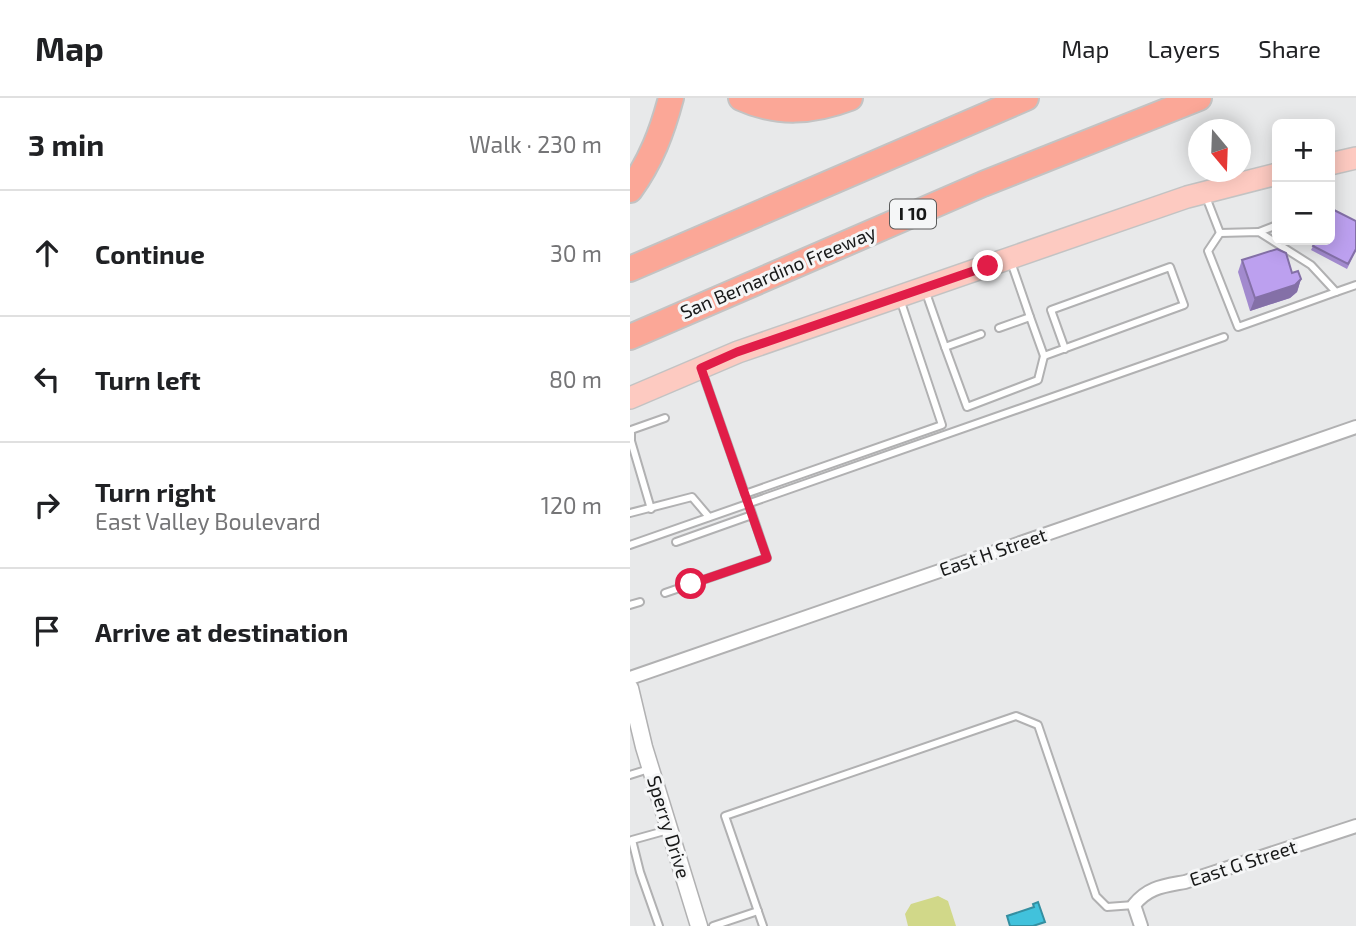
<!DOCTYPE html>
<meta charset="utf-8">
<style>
:root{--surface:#fff;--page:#f2f2f2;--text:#202124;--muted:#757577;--line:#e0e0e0}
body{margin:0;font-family:"Exo 2",sans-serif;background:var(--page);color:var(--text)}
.controls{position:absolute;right:21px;top:21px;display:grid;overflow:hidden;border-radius:10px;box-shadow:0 4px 18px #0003}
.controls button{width:63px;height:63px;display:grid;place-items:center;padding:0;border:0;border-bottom:2px solid var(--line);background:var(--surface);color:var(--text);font:35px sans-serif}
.compass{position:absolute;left:558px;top:21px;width:63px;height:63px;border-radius:50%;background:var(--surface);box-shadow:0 4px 18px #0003;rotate:161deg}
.stop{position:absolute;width:21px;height:21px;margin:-16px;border:5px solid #e11d48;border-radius:50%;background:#fff}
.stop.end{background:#e11d48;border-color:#fff;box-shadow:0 2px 7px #0008}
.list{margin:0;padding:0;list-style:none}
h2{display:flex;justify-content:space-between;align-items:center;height:91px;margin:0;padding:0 28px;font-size:30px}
h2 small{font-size:23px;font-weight:400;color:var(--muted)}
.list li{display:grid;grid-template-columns:46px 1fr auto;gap:21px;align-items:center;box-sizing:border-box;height:126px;padding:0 28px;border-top:2px solid var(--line)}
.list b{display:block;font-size:26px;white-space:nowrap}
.list p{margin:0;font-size:23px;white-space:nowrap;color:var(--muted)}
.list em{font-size:23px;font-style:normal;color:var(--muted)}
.icon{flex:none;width:38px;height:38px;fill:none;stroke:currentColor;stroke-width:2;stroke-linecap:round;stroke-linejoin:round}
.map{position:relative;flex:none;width:726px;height:828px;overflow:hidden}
header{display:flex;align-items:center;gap:42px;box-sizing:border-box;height:98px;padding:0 35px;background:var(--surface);border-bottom:2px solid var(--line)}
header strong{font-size:33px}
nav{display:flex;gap:38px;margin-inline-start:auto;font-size:24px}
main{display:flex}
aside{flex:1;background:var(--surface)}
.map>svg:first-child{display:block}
.green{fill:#d1d889}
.water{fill:#41c2dc;stroke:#348fa1;stroke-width:2}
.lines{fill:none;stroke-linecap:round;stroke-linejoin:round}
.service-casing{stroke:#b1b1b2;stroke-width:10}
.minor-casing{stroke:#b1b1b2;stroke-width:16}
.tertiary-casing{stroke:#b1b1b2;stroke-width:19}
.primary-casing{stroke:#c3c3c3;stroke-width:24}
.motorway-casing{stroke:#c3c3c3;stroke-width:28}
.service{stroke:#fff;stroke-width:6}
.minor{stroke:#fff;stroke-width:12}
.tertiary{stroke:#fff;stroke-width:16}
.primary{stroke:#fdcac1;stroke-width:21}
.motorway{stroke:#fba797;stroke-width:24}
.wall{fill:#a28ace}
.shaded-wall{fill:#8470a7}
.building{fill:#bca0ef;stroke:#8470a7;stroke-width:2}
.route{stroke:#e11d48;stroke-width:9}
.labels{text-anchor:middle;stroke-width:6;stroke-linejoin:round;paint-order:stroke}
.shield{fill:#f5f6f7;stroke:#5a5b5b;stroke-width:2}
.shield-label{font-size:18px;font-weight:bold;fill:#171818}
.street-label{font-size:19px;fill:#171818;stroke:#f5f6f7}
</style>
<header>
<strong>Map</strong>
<nav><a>Map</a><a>Layers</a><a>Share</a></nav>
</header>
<main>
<aside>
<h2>3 min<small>Walk · 230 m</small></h2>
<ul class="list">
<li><svg class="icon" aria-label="ahead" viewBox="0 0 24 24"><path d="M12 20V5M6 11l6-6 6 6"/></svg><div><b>Continue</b></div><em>30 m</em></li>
<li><svg class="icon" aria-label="left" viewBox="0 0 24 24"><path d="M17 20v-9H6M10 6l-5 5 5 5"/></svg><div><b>Turn left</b></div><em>80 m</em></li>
<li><svg class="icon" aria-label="right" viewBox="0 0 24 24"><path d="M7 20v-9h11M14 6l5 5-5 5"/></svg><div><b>Turn right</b><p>East Valley Boulevard</p></div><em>120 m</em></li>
<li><svg class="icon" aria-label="arrive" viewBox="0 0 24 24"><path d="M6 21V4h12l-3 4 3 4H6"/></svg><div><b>Arrive at destination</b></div></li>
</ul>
</aside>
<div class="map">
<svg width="726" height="828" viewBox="0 0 726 828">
<rect width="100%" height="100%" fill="#e8e9ea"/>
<!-- green -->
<path class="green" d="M308 798 318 803 326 828H278L275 816 281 806Z"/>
<!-- water -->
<path class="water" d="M408 804 415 824 403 828H380L377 818 404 809 403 806Z"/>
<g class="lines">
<defs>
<g id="service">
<path d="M576 99 590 135 629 134 681 167 706 194 726 187"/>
<path d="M629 134 647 127"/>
<path d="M590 135 578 153 608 229 706 194"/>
<path d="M381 164 400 219"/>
<path d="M295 192 315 249 351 236"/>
<path d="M369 230 400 219 414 258 554 207 540 169 421 212 435 251"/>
<path d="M315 249 337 309 408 282 414 258"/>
<path d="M72 273 115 396 312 327 270 201"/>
<path d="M21 411 1 343V332L35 320"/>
<path d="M0 415 62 399 79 419"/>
<path d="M46 444 122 417"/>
<path d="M0 447 594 239"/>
<path d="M35 495 137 460 117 401"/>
<path d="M0 507 10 504"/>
<path d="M0 677 19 671"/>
<path d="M29 828 10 774 2 742 38 732"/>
<path d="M83 828 128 813"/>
<path d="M133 828 95 718 386 618 408 627 466 798 477 809 504 807"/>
</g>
<g id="minor">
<path d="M0 580 726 329"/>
<path d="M511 828 504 807C518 789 534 788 555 784L726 728"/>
</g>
<path id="tertiary" d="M0 590 14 649 69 828"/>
<g id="primary">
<path d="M700 66 726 60"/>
<path d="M0 300 108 254 557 99 647 76"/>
</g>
<g id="motorway">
<path d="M111 0C148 17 183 14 220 0"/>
<path d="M0 92C21 63 32 34 41 0"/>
<path d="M0 171 396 0"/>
<path d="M0 239 353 86 569 0"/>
</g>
</defs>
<!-- service casing -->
<use href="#service" class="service-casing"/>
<!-- minor casing -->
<use href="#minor" class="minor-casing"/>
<!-- tertiary casing -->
<use href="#tertiary" class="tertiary-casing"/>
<!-- primary casing -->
<use href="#primary" class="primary-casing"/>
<!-- motorway casing -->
<use href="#motorway" class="motorway-casing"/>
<!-- service -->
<use href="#service" class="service"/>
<!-- minor -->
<use href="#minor" class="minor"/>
<!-- tertiary -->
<use href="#tertiary" class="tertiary"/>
<!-- primary -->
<use href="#primary" class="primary"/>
<!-- motorway -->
<use href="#motorway" class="motorway"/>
</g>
<!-- wall -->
<g class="wall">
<path d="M726 123V153L717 171 681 152 683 148Z"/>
<path d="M612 162 671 181 667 194 660 200 620 213 608 174Z"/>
</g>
<!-- shaded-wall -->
<path class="shaded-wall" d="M671 181 667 194 660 200 620 213 625 200Z"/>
<!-- building -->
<g class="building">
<path d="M702 111 726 123V151L718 166 683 148 686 142H700V115Z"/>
<path d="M647 151 656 155 662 175 668 173 671 181 665 187 625 200 612 162Z"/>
</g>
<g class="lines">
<!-- route -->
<path class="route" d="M61 486 137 460 71 270 107 254 358 168"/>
</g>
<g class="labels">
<!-- shield labels -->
<rect class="shield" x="260" y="101.5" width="46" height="29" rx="5"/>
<g class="shield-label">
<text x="283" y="122">I 10</text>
</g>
<!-- street labels -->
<g class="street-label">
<text transform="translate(148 174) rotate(-23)" y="7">San Bernardino Freeway</text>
<text transform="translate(363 454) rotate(-19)" y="7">East H Street</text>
<text transform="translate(39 729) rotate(73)" y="7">Sperry Drive</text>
<text transform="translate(613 765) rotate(-18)" y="7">East G Street</text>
</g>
</g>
</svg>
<div class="controls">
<button>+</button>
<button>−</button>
</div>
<svg class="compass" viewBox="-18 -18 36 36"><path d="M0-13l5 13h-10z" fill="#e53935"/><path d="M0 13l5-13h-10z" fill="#757577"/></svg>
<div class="stop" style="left:61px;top:486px"></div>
<div class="stop end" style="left:358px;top:168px"></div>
</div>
</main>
